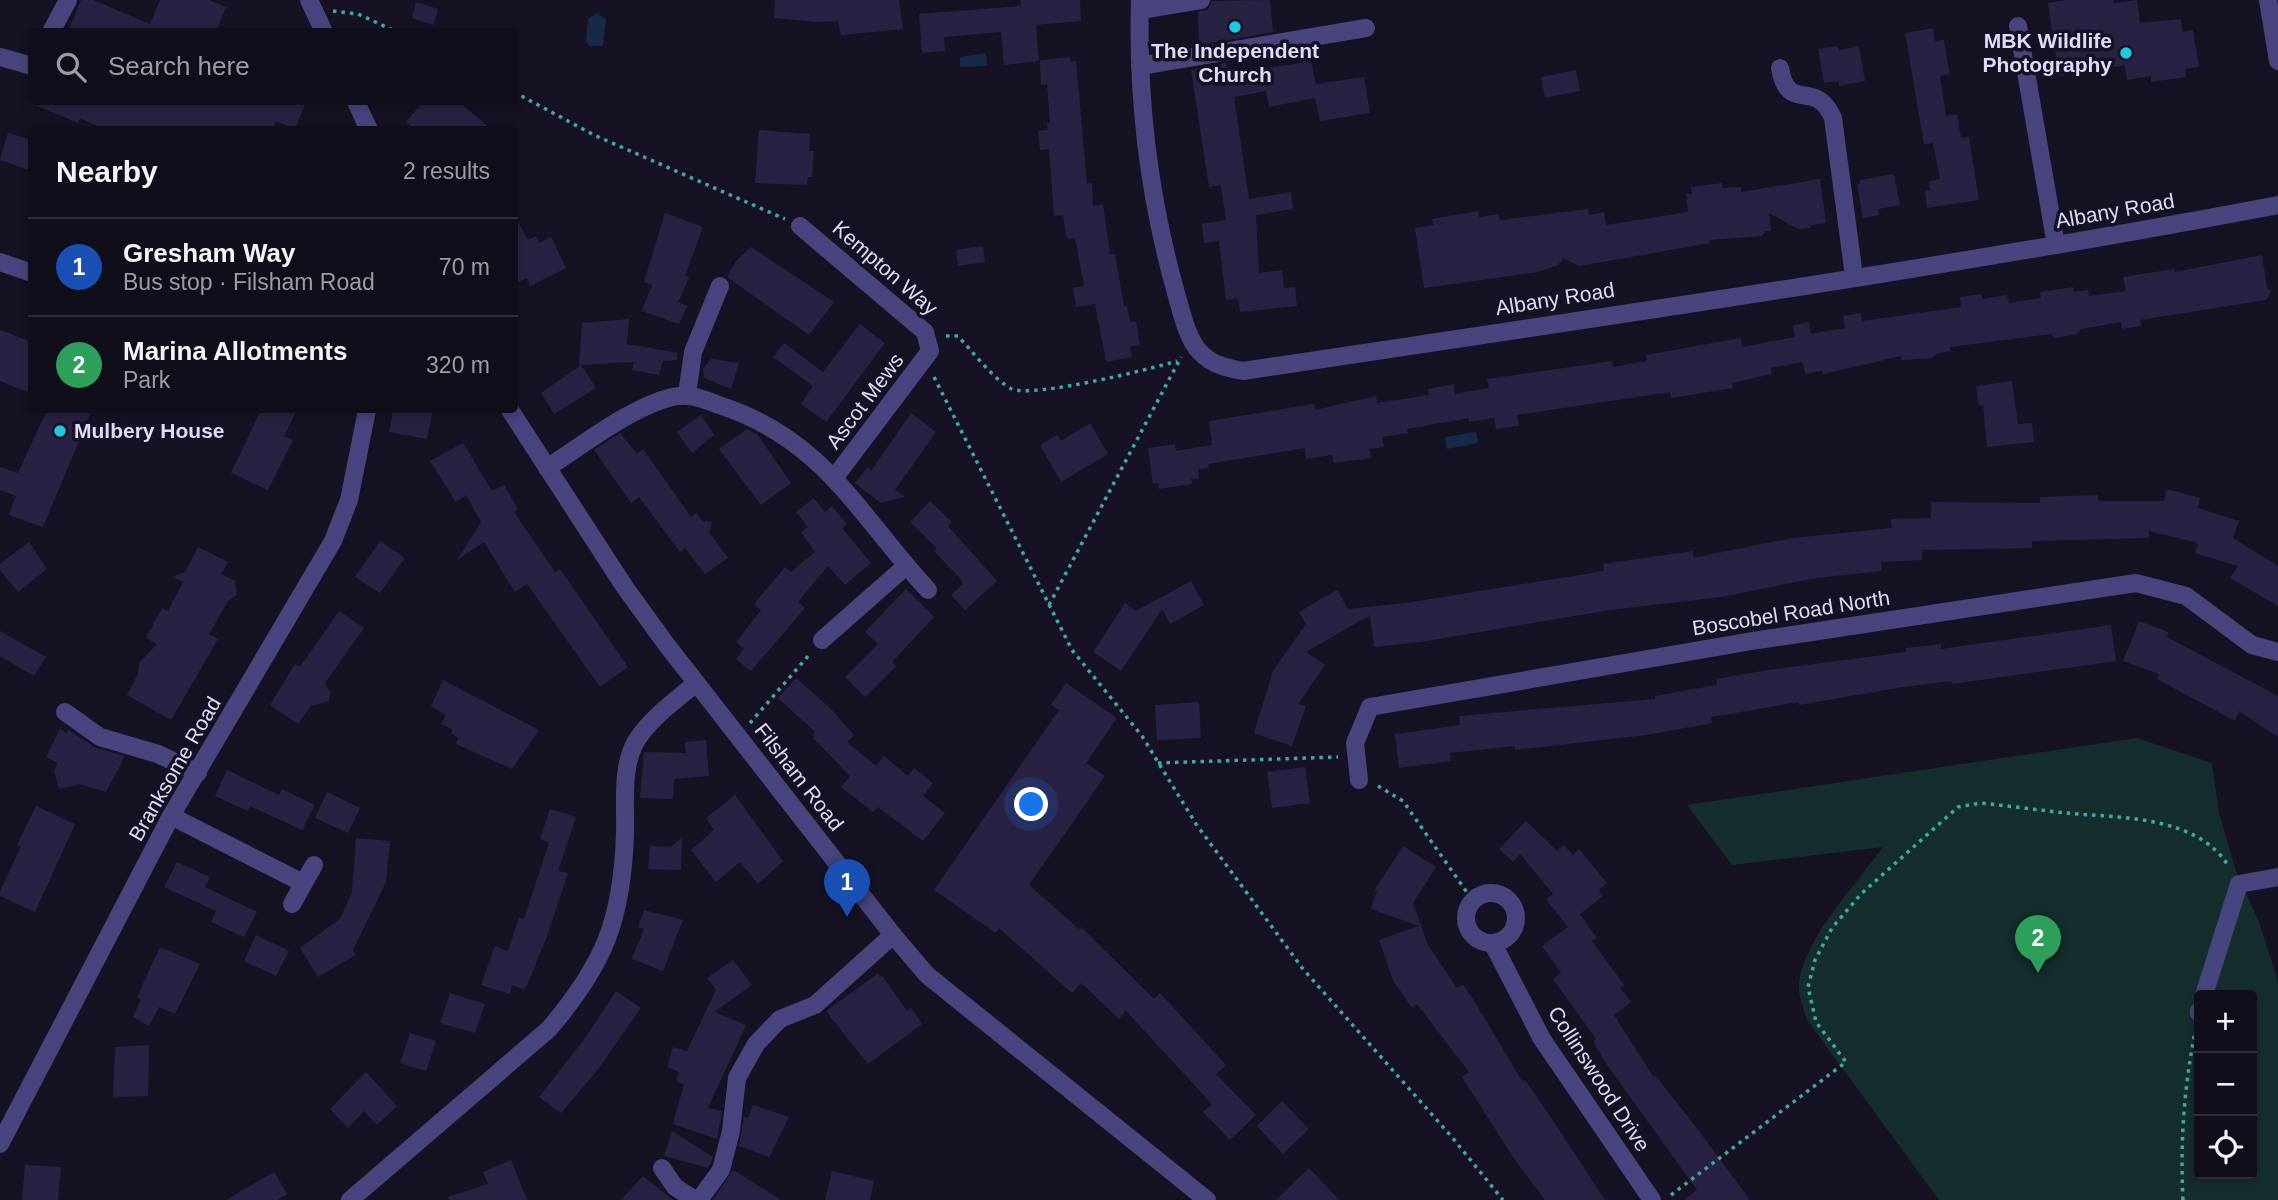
<!DOCTYPE html>
<meta charset="utf-8">
<style>
:root{--surface:#100e1b;--page:#191724;--text:#f1f3f6;--muted:#9c9ca3;--line:#302e3a;--accent:#db2777}
body{margin:0;font-family:Arial,sans-serif;background:var(--page);color:var(--text)}
.controls{position:absolute;right:21px;bottom:21px;display:grid;overflow:hidden;border-radius:7px;box-shadow:0 4px 10px #0003}
.controls button{width:63px;height:63px;display:grid;place-items:center;padding:0;border:0;border-bottom:2px solid var(--line);background:var(--surface);color:var(--text);font:35px sans-serif}
.you{position:absolute;left:1032px;top:805px;width:24px;height:24px;margin:-18px;border:5px solid #fff;border-radius:50%;background:#1a73e8;box-shadow:0 0 0 10px #1a73e833}
.badge{display:grid;place-items:center;width:46px;height:46px;border-radius:50%;background:var(--accent);color:#fff;font-size:23px;font-weight:700}
.pin{position:absolute;translate:-50% -58px;filter:drop-shadow(0 2px 4px #0008)}
.pin::after{content:'';position:absolute;top:37px;width:24px;height:21px;background:inherit;clip-path:polygon(0 0,100% 0,50% 100%)}
.list{margin:0;padding:0;list-style:none}
h2{display:flex;justify-content:space-between;align-items:center;height:91px;margin:0;padding:0 28px;font-size:30px}
h2 small{font-size:23px;font-weight:400;color:var(--muted)}
.list li{display:grid;grid-template-columns:46px 1fr auto;gap:21px;align-items:center;box-sizing:border-box;height:98px;padding:0 28px;border-top:2px solid var(--line)}
.list b{display:block;font-size:26px;white-space:nowrap}
.list p{margin:0;font-size:23px;white-space:nowrap;color:var(--muted)}
.list em{font-size:23px;font-style:normal;color:var(--muted)}
.icon{flex:none;width:38px;height:38px;fill:none;stroke:currentColor;stroke-width:2;stroke-linecap:round;stroke-linejoin:round}
.map{position:relative;flex:none;width:2278px;height:1200px;overflow:hidden}
.search{position:absolute;background:var(--surface);box-shadow:0 4px 10px #0003;left:28px;top:28px;width:490px;height:77px;display:flex;align-items:center;gap:18px;box-sizing:border-box;padding:0 24px;border-radius:7px;color:var(--muted);font-size:26px}
.panel{position:absolute;background:var(--surface);box-shadow:0 4px 10px #0003;left:28px;top:126px;width:490px;height:287px;border-radius:7px}
.map>svg:first-child{display:block}
.green{fill:#162d2d;fill-rule:evenodd}
.water{fill:#172948}
.building{fill:#292143}
.lines{fill:none;stroke-linecap:round;stroke-linejoin:round}
.path{stroke:#40a8a5;stroke-width:3.5;stroke-dasharray:3.5 5;stroke-linecap:butt}
.minor{stroke:#48447d;stroke-width:18}
.poi-dot{fill:#20c7e0;stroke:#161224;stroke-width:2.5}
.labels{text-anchor:middle;stroke-width:7;stroke-linejoin:round;paint-order:stroke}
.poi-label{font-size:21px;font-weight:bold;fill:#dfdafa;stroke:#161224;text-anchor:end}
.street-label{font-size:21px;fill:#dfdafa;stroke:#161224}
</style>
<div class="map">
<svg width="2278" height="1200" viewBox="0 0 2278 1200">
<rect width="100%" height="100%" fill="#161224"/>
<!-- green -->
<path class="green" d="M2137 738 2212 763 2219 813 2236 871 2259 922 2278 981V1200H1939L1807 1020C1804 1010 1799 998 1799 988 1800 942 1856 885 1883 847L1732 865 1687 805ZM2199 995H2252V1174H2199Z"/>
<!-- water -->
<g class="water">
<path d="M596 13 606 19 603 46H590L586 42 588 19Z"/>
<path d="M986 53 987 66 960 67V57Z"/>
<path d="M1476 432 1478 443 1447 449 1445 437Z"/>
</g>
<!-- building -->
<g class="building">
<path d="M81 0H93L150 24 160 0H209L226 7 216 32H68Z"/>
<path d="M775 0H899L903 29 841 35 838 21 817 22 774 18Z"/>
<path d="M1020 0H1080L1081 21 1036 25 1039 61 1004 65 1001 32 944 37 945 51 922 53 919 14 1021 6Z"/>
<path d="M1270 0 1273 32 1199 45 1198 12 1208 9 1212 1Z"/>
<path d="M2067 0H2113L2114 3 2137 0 2140 23 2181 19 2182 32 2193 30 2199 67 2185 69 2186 77 2151 82V76L2127 80 2125 65 2059 76 2048 3Z"/>
<path d="M416 2 438 9 433 25 412 18Z"/>
<path d="M1933 28 1935 41 1944 40 1947 60 1950 74 1940 76 1946 116 1957 114 1961 138 1969 137 1979 200 1927 208 1925 191 1930 190 1929 181 1940 179 1933 143 1924 144 1905 33Z"/>
<path d="M1838 46 1839 50 1859 46 1865 81 1839 86V81L1824 83 1818 49Z"/>
<path d="M1070 57V62L1076 61 1087 184 1092 183 1093 206 1103 204 1110 254H1115L1124 306H1127L1130 322 1136 321 1140 345 1130 347 1132 357 1106 362 1095 304 1076 307 1073 288 1084 286 1075 238 1067 239 1063 215 1054 216 1049 149 1040 150 1038 131 1048 130 1047 123H1050L1047 84 1041 85 1040 60Z"/>
<path d="M1311 61 1316 84 1364 77 1370 113 1320 121 1315 98 1269 107 1266 91 1234 97 1249 199 1291 192 1293 209 1256 215 1259 273 1282 270 1284 288 1295 287 1297 306 1240 312 1238 299 1226 300 1219 241 1204 243 1202 224 1226 220 1221 185 1209 187 1191 70 1226 63 1228 75Z"/>
<path d="M1576 70 1580 91 1545 98 1541 77Z"/>
<path d="M28 102H306L295 129 276 121 272 130H106L80 118 78 123Z"/>
<path d="M423 102H459L492 130H416L406 122Z"/>
<path d="M759 130 810 134 809 151H814L812 177H808L807 185 755 183Z"/>
<path d="M8 133 32 140V171L0 160Z"/>
<path d="M1894 174 1900 205 1878 209 1879 215 1863 218 1857 184H1860V180Z"/>
<path d="M1820 179 1826 223 1812 225 1810 228 1798 229 1769 213 1771 231H1765L1762 236 1709 240 1710 243 1579 266 1563 258 1558 265 1538 272 1424 288 1415 228 1434 225 1432 219 1478 211 1479 217 1499 214 1500 220 1588 209 1589 215 1604 212 1606 225 1688 212 1686 194H1692L1691 187 1722 183V188L1741 187V192Z"/>
<path d="M665 213 703 227 685 276 689 278 678 302 687 306 679 324 642 311 652 285 644 282Z"/>
<path d="M514 214 528 240 536 236 539 243 551 237 566 268 530 286 527 278 514 284Z"/>
<path d="M983 246 985 262 958 266 956 250Z"/>
<path d="M751 247 834 302 809 335 727 277 736 261Z"/>
<path d="M2262 255 2267 288 2271 291 2266 300 2140 320 2141 326 2122 329 2121 322 2081 329 2077 334 2055 338 2051 334 1950 347V351L1936 354 1933 358 1902 360 1901 356 1823 374 1822 371 1805 374 1803 362 1771 368 1772 374 1732 383 1733 388 1671 398 1670 392 1517 415 1519 426 1496 429 1494 418 1469 422V418L1407 429 1408 433 1382 437 1384 447 1369 449 1371 458 1334 463 1332 455 1306 459 1305 448 1208 464 1209 468 1198 469 1199 478 1191 479 1192 484 1159 489 1158 483 1153 484 1148 448 1175 444 1176 451 1212 445 1209 421 1314 404 1315 410 1376 396 1377 403 1429 395 1428 389 1454 384 1455 394 1489 388 1487 379 1612 361 1613 367 1647 361 1646 355 1741 338 1742 347 1795 337 1793 325 1809 322 1811 334 1845 328 1843 316 1861 313 1862 321 1961 307 1960 297 1982 294V299L2007 295 2009 303 2041 298 2040 292 2073 287 2074 292 2088 290 2089 296 2126 291 2123 277 2174 269 2175 272Z"/>
<path d="M629 319 627 344 678 353 677 360 663 361 659 375 632 370 634 362 579 365 582 323Z"/>
<path d="M860 324 885 343 826 422 801 404 813 386 773 357 784 343 823 372Z"/>
<path d="M0 330 32 342V394L0 381Z"/>
<path d="M711 359 739 363 731 389 704 378 703 369Z"/>
<path d="M581 365 596 388 554 414 541 393Z"/>
<path d="M2012 381 2018 424 2032 423 2034 442 1987 447 1983 405 1979 406 1976 386Z"/>
<path d="M47 410H92L43 527 9 515 16 496 0 490V467L18 473Z"/>
<path d="M261 410H297L284 436 293 440 268 490 231 473Z"/>
<path d="M393 410H433L427 439 389 432Z"/>
<path d="M911 413 936 432 895 490 905 497 881 503 855 483 868 467 871 471Z"/>
<path d="M701 415 714 435 692 453 677 432Z"/>
<path d="M1090 423 1108 454 1061 482 1040 445 1057 435 1061 441Z"/>
<path d="M747 429 757 434 791 483 761 505 719 449Z"/>
<path d="M620 433 637 454 643 449 691 517 696 513 702 521 712 522 709 532 728 558 705 574 685 548 680 552 639 497 631 503 594 450Z"/>
<path d="M463 443 492 491 504 485 518 509 514 512 555 572 560 569 628 667 600 687 527 584 515 592 484 542 457 560 481 522 466 495 456 502 430 461Z"/>
<path d="M2167 489 2200 498 2198 508 2239 521 2233 538 2278 566V606L2230 578 2238 566 2195 553 2198 543 2149 531V538L2032 541V548L1922 550V560L1881 562 1882 571 1816 578 1721 597 1610 610 1421 642 1374 647 1370 615 1306 652 1325 665 1298 704 1306 706 1292 746 1254 733 1273 671 1306 624 1299 612 1337 590 1348 609 1406 603 1604 571 1603 564 1693 551V558L1793 538 1892 528 1891 519 1931 518V502L2040 503V497L2098 495V501H2164Z"/>
<path d="M814 498 825 512 832 506 847 524 842 528 871 563 845 585 828 566 798 602 805 608 751 671 736 659 744 649 736 642 761 610 754 604 785 567 791 572 815 552 801 532 808 527 796 512Z"/>
<path d="M930 501 952 522 948 526 997 581 965 610 951 595 963 584 959 577 934 551 937 548 910 522Z"/>
<path d="M380 541 405 558 380 593 355 577Z"/>
<path d="M29 542 47 569 18 592 0 570V564Z"/>
<path d="M198 547 228 562 221 574 235 581 237 595 228 601 209 634 218 639 171 720 127 695 138 674 139 663 157 644 146 638 162 608 168 611 183 582 173 577 186 571Z"/>
<path d="M1191 581 1204 605 1170 624 1162 609 1121 671 1093 652 1125 603 1136 611Z"/>
<path d="M906 589 934 617 892 662 896 666 865 697 845 677 878 644 865 632Z"/>
<path d="M339 611 364 628 325 683 330 692 329 701 311 706 298 724 270 705 295 664 300 667Z"/>
<path d="M2139 621 2168 632 2167 637 2278 696V737L2239 711 2235 721 2157 679 2159 674 2123 661Z"/>
<path d="M2111 625 2116 661 1952 684V681L1903 687 1799 705V702L1711 717 1712 723 1646 735 1515 750V746L1450 753 1451 761 1399 768 1395 734 1460 725 1459 716 1655 699V696L1717 685 1716 679 1768 670 1906 652V648L1941 644V649Z"/>
<path d="M0 631 46 657 34 676 0 656Z"/>
<path d="M796 678 830 708 854 735 847 742 876 766 884 756 908 776 914 768 933 783 923 796 945 813 923 841 878 807 873 812 841 787 850 776 813 738 814 731 778 698Z"/>
<path d="M443 680 539 730 512 769 456 744 458 738 451 733 452 729 441 724 446 715 431 706Z"/>
<path d="M1066 683 1117 718 1086 763 1105 776 1029 885 1079 929 1081 927 1154 999 1160 993 1226 1065 1216 1074 1256 1115 1230 1140 1203 1112 1212 1104 1126 1011 1119 1019 1081 983 1072 993 999 928 996 933 934 890 1059 710 1051 705Z"/>
<path d="M1199 702 1201 738 1157 740 1155 705Z"/>
<path d="M60 729 67 733 68 730 96 748 125 756 106 792 79 784 59 789 54 770 58 763 46 757Z"/>
<path d="M706 740 709 776 674 779 673 799 640 798 644 752 686 753 685 742Z"/>
<path d="M1305 767 1310 803 1272 808 1267 772Z"/>
<path d="M227 770 279 795 282 789 315 805 302 830 250 806 248 811 215 796Z"/>
<path d="M327 792 360 808 348 833 315 818Z"/>
<path d="M735 795 783 861 758 884 740 862 716 882 691 850 714 830 706 818Z"/>
<path d="M36 806 75 824 35 912 0 896V891L21 847 17 845Z"/>
<path d="M550 809 576 817 558 871 568 873 546 939 525 990 512 985 510 994 481 985 495 946 508 951 519 917 524 919 549 842 540 839Z"/>
<path d="M1526 821 1557 851 1564 845 1573 855 1579 849 1607 883 1599 890 1603 896 1580 914 1597 938 1592 941 1624 985 1620 988 1631 1002 1614 1015 1653 1076 1655 1075 1699 1131 1750 1200H1684L1697 1190 1605 1062 1593 1041 1596 1039 1553 979 1561 973 1542 946 1568 927 1546 899 1553 894 1520 854 1513 862 1499 849Z"/>
<path d="M682 837 681 870 648 869 650 846 671 847Z"/>
<path d="M356 838 390 841 386 882 353 950 356 955 318 977 300 948 340 919 352 892Z"/>
<path d="M1403 846 1436 867 1413 903 1428 945 1457 988 1463 985 1473 999 1522 1081 1525 1080 1548 1113 1605 1200H1545L1515 1160 1462 1077 1469 1072 1417 1004 1412 1008 1393 980 1379 940 1419 926 1371 909 1377 892 1374 891Z"/>
<path d="M177 862 210 877 205 887 257 912 244 937 211 922 216 911 164 887Z"/>
<path d="M644 910 683 920 663 971 632 959 644 929 638 927Z"/>
<path d="M256 935 289 951 276 976 244 961Z"/>
<path d="M160 947 200 964 175 1014 159 1007 149 1026 133 1017 141 999 137 997Z"/>
<path d="M733 960 752 985 714 1012 746 1025 708 1108 722 1111 717 1139 673 1124 684 1084 676 1082 679 1072 667 1067 673 1047 687 1051 716 990 707 978Z"/>
<path d="M877 974 883 977 907 1011 911 1008 922 1024 868 1064 826 1011Z"/>
<path d="M616 991 641 1008 596 1072 561 1113 539 1097 586 1037Z"/>
<path d="M450 993 485 1004 475 1033 440 1023Z"/>
<path d="M410 1033 436 1041 426 1071 400 1063Z"/>
<path d="M149 1045 148 1096 113 1097 115 1047Z"/>
<path d="M366 1072 397 1106 377 1125 364 1111 348 1128 330 1109Z"/>
<path d="M1282 1101 1309 1129 1283 1154 1257 1126Z"/>
<path d="M753 1105 789 1117 769 1157 739 1146 744 1117 748 1118Z"/>
<path d="M672 1131 713 1157 708 1168 664 1156Z"/>
<path d="M511 1160 527 1200H449L448 1197 488 1184 483 1172Z"/>
<path d="M25 1165 61 1167 58 1200H22Z"/>
<path d="M1309 1168 1339 1200H1276Z"/>
<path d="M733 1170 735 1171 781 1200H713Z"/>
<path d="M832 1171 874 1181 870 1200H825Z"/>
<path d="M274 1172 287 1194 277 1200H226Z"/>
<path d="M643 1176 669 1197 674 1200H621Z"/>
</g>
<g class="lines">
<!-- path -->
<g class="path">
<path d="M333 11 358 14 397 32"/>
<path d="M514 92 594 135 785 219"/>
<path d="M946 336H958C971 350 996 382 1012 389 1034 398 1151 369 1177 361"/>
<path d="M934 377 1072 650 1142 736 1196 824 1303 969 1451 1136 1503 1200"/>
<path d="M1049 605 1181 357"/>
<path d="M750 723 809 655"/>
<path d="M1158 763 1338 757"/>
<path d="M1378 786 1403 801 1473 901"/>
<path d="M1671 1195 1846 1062 1816 1022 1808 987 1815 960 1832 928 1861 894 1958 807 1981 803C2009 806 2038 810 2066 813 2119 818 2198 815 2229 867"/>
<path d="M2183 1200C2180 1143 2184 1088 2195 1032"/>
</g>
<!-- minor -->
<g class="minor">
<path d="M309 0 324 32"/>
<path d="M1140 0C1137 100 1149 197 1176 293 1181 310 1187 339 1200 352 1212 365 1227 368 1243 371 1588 319 1935 270 2278 205"/>
<path d="M2268 0 2278 61"/>
<path d="M1140 10 1201 0"/>
<path d="M2018 26 2056 245"/>
<path d="M51 32 68 0"/>
<path d="M0 57 32 66"/>
<path d="M1140 66 1366 28"/>
<path d="M1780 68C1788 115 1815 77 1833 118L1854 276"/>
<path d="M356 102 369 130"/>
<path d="M800 226 925 332 930 351 835 477"/>
<path d="M0 262 32 273"/>
<path d="M687 394 693 352 720 286"/>
<path d="M510 410 624 586 666 644 893 935 927 975 1207 1200"/>
<path d="M547 468C583 445 631 407 672 397 689 393 703 399 719 405 824 439 858 514 928 590"/>
<path d="M822 640 906 566"/>
<path d="M65 712 100 737 158 754 198 773"/>
<path d="M1359 780 1355 743 1370 707 1752 641 2136 583 2186 596 2252 645 2278 652"/>
<path d="M171 816 301 882"/>
<circle cx="1491" cy="918" r="25"/>
<path d="M292 904 314 865"/>
<path d="M1493 944 1542 1039 1652 1200"/>
<path d="M2204 995 2239 884 2278 877"/>
<path d="M2199 1013V1011"/>
<path d="M0 1144 171 816 333 541 349 500 367 410"/>
<path d="M662 1168 675 1187 695 1200"/>
<path d="M350 1200 549 1029C605 963 622 920 625 834 626 806 621 769 635 743 649 719 675 701 696 683"/>
<path d="M699 1200 721 1170 731 1131 737 1078 756 1044 780 1019 815 1005 893 935"/>
</g>
</g>
<!-- markers -->
<g class="poi-dot">
<circle cx="1235" cy="27" r="7"/>
<circle cx="2126" cy="53" r="7"/>
<circle cx="60" cy="431" r="7"/>
</g>
<g class="labels">
<!-- poi labels -->
<g class="poi-label">
<text x="2112" y="48">MBK Wildlife<tspan x="2112" dy="24">Photography</tspan></text>
<text x="1235" y="58" text-anchor="middle">The Independent<tspan x="1235" dy="24">Church</tspan></text>
<text x="74" y="438" text-anchor="start">Mulbery House</text>
</g>
<!-- street labels -->
<g class="street-label">
<text transform="translate(2115 211) rotate(-10)" y="7">Albany Road</text>
<text transform="translate(885 268) rotate(41)" y="7">Kempton Way</text>
<text transform="translate(1555 299) rotate(-9)" y="7">Albany Road</text>
<text transform="translate(865 401) rotate(-53)" y="7">Ascot Mews</text>
<text transform="translate(1791 613) rotate(-9)" y="7">Boscobel Road North</text>
<text transform="translate(175 769) rotate(-60)" y="7">Branksome Road</text>
<text transform="translate(799 777) rotate(52)" y="7">Filsham Road</text>
<text transform="translate(1599 1079) rotate(57)" y="7">Collinswood Drive</text>
</g>
</g>
</svg>
<div class="controls">
<button>+</button>
<button>−</button>
<button><svg class="icon" aria-label="locate" viewBox="0 0 24 24"><circle cx="12" cy="12" r="6"/><path d="M12 2v4M12 18v4M2 12h4M18 12h4"/></svg></button>
</div>
<div class="you"></div>
<div class="pin badge" style="left:847px;top:917px;background:#1a4fb4">1</div>
<div class="pin badge" style="left:2038px;top:973px;background:#2e9e5b">2</div>
<div class="search"><svg class="icon" aria-label="search" viewBox="0 0 24 24"><circle cx="10" cy="10" r="6"/><path d="M15 15l6 6"/></svg>Search here</div>
<section class="panel">
<h2>Nearby<small>2 results</small></h2>
<ul class="list">
<li><span class="badge" style="background:#1a4fb4">1</span><div><b>Gresham Way</b><p>Bus stop · Filsham Road</p></div><em>70 m</em></li>
<li><span class="badge" style="background:#2e9e5b">2</span><div><b>Marina Allotments</b><p>Park</p></div><em>320 m</em></li>
</ul>
</section>
</div>
